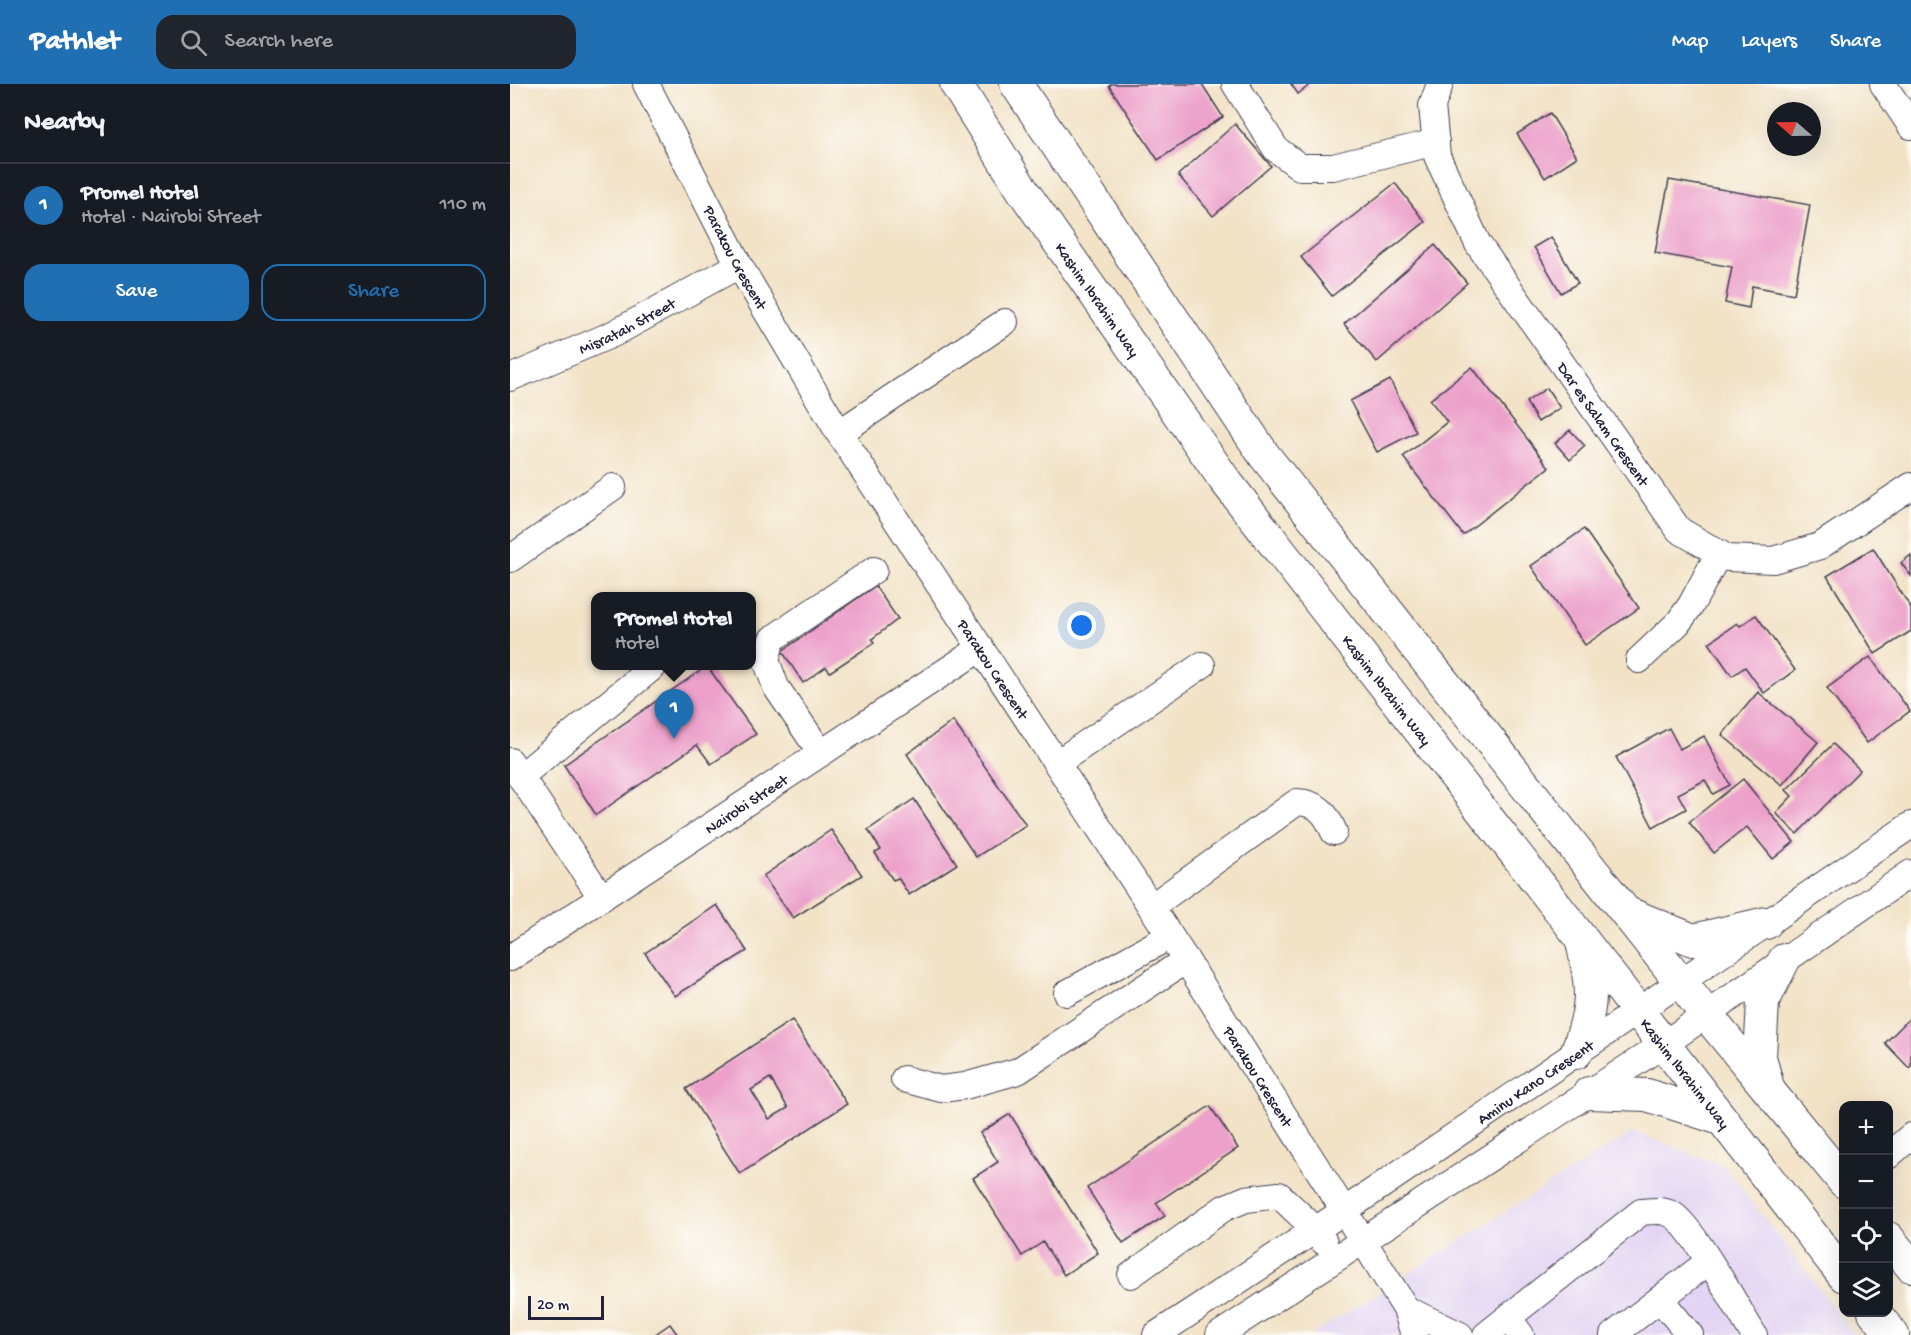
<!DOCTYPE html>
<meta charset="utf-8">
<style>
:root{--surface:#171b24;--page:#20242c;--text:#f1f3f6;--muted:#9ea1a6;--line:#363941;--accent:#1f6fb2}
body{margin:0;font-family:"Gochi Hand",sans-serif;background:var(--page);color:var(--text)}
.controls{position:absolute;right:18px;bottom:18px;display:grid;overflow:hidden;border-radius:12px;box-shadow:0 6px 24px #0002}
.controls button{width:54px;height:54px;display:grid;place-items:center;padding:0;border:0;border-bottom:2px solid var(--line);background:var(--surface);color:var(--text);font:30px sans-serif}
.compass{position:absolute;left:1257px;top:18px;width:54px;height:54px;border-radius:50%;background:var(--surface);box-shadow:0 6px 24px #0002;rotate:290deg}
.scale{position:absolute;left:18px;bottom:15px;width:76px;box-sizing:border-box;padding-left:6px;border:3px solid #22223b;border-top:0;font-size:16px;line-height:21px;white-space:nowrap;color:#22223b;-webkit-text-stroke:4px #fdfcf7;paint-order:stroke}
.you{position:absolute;left:572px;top:542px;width:21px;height:21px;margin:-15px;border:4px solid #fff;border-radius:50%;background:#1a73e8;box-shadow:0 0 0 9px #1a73e833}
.badge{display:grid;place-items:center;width:39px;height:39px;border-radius:50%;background:var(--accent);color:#fff;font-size:20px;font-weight:700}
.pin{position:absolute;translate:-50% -50px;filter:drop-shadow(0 2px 3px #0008)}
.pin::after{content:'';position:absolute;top:32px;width:21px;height:18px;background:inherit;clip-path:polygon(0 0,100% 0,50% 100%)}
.popup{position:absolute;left:81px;top:508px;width:165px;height:78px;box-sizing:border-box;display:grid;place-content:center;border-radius:12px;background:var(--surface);filter:drop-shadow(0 2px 4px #0005);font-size:20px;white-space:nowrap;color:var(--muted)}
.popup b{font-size:22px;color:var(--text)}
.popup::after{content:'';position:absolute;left:50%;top:100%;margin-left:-12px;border:12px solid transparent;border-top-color:var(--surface)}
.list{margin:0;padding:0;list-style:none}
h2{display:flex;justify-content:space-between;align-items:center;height:78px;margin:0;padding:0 24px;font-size:26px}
h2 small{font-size:20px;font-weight:400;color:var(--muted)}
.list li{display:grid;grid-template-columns:39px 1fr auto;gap:18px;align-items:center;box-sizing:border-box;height:84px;padding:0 24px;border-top:2px solid var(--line)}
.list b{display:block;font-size:22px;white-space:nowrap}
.list p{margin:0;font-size:20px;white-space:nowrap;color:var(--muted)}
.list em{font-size:20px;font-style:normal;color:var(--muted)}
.actions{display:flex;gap:12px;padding:18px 24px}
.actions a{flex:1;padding:14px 0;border:2px solid var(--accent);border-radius:18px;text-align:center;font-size:21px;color:var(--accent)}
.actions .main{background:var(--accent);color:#fff}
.icon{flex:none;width:33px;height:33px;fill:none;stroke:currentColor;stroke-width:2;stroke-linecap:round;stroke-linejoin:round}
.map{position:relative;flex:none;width:1401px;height:1251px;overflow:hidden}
header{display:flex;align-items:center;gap:36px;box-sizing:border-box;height:84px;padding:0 30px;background:var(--accent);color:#fff}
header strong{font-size:28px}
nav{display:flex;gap:33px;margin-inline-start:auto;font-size:21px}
.search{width:420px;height:54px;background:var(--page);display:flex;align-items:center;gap:15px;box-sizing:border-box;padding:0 21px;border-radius:18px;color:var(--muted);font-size:22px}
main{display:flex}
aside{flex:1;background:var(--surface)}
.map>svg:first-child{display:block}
.built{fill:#e2d4f3}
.building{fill:#eca0ca;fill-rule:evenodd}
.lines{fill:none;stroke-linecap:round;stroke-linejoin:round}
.minor-casing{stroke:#413f50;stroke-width:28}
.major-casing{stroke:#413f50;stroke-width:34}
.minor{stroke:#fff;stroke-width:26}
.major{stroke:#fff;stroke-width:32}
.labels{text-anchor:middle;stroke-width:4.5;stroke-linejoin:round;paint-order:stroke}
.street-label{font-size:16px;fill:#22223b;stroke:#fdfcf7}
</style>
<header>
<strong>Pathlet</strong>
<div class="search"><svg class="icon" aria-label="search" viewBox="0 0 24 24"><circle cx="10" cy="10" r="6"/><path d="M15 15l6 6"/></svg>Search here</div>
<nav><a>Map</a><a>Layers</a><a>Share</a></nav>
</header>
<main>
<aside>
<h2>Nearby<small></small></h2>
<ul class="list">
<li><span class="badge">1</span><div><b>Promel Hotel</b><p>Hotel · Nairobi Street</p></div><em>110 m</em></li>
</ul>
<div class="actions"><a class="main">Save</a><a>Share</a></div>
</aside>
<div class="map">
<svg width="1401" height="1251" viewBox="0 0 1401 1251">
<rect width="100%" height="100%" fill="#fdfcf7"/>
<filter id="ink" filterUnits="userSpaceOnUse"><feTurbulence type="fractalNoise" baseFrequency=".0167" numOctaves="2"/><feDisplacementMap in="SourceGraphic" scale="12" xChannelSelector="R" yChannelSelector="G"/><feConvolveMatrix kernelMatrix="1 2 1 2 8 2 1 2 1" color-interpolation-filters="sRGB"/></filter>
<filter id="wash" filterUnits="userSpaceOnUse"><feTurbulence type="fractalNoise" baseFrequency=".008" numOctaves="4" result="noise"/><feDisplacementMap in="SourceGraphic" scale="24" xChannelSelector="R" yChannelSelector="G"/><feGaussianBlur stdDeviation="1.35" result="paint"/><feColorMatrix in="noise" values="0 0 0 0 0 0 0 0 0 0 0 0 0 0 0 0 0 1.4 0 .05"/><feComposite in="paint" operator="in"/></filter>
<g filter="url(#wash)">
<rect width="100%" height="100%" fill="#f2e2c6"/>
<!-- built -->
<path class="built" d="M1123 1048 1214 1082 1345 1251H801Z"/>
<g id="blocks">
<!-- building -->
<g class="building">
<path d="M602 0H692L713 33 648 76 599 2Z"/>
<path d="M781 0H801L788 10Z"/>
<path d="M1040 29 1067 73 1035 94 1007 50Z"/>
<path d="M725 40 761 82 703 132 668 91Z"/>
<path d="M1159 96 1300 121 1284 210 1242 202 1239 224 1215 219 1222 183 1145 169Z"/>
<path d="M885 99 915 138 822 212 791 173Z"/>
<path d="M1041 153 1068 199 1051 209 1024 163Z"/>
<path d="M925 161 957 199 867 278 834 240Z"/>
<path d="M962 283 1039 383 953 451 893 373 937 338 920 316Z"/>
<path d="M880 296 906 348 867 368 840 317Z"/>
<path d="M1037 304 1050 324 1028 338 1016 318Z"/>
<path d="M1060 346 1075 362 1060 376 1045 359Z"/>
<path d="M1074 445 1129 524 1075 561 1021 482Z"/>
<path d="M1363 464 1401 524V547L1365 570 1317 492Z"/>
<path d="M1401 471V492L1391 479Z"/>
<path d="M365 502 388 535 362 555 364 559 320 588 316 583 293 599 272 567Z"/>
<path d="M1246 531 1285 586 1254 609 1235 583 1222 592 1199 559 1227 539 1230 542Z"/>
<path d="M1360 573 1400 627 1357 659 1317 604Z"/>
<path d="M197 582 246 650 201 680 187 661 86 731 54 681Z"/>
<path d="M1248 608 1308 658 1272 701 1212 651Z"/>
<path d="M443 637 516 741 466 773 397 670Z"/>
<path d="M1159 644 1170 665 1194 652 1220 701 1203 710 1195 696 1168 710 1176 725 1143 743 1106 673Z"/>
<path d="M1323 660 1350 686 1287 750 1266 729 1282 712 1276 706Z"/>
<path d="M1233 695 1284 758 1263 775 1237 743 1204 769 1179 738Z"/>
<path d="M404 715 447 780 399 811 388 794 383 796 365 769 371 766 358 746Z"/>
<path d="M321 746 352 791 283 834 253 792Z"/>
<path d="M207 821 237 867 165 912 135 869Z"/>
<path d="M1401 933V982L1399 984 1375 959Z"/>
<path d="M282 936 337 1020 230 1090 176 1005ZM260 994 278 1024 259 1035 241 1006Z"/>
<path d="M700 1022 728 1064 646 1119 655 1132 613 1159 577 1104Z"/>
<path d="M500 1030 588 1169 554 1191 533 1158 512 1172 463 1094 488 1078 470 1049Z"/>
<path d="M160 1240 168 1251H144Z"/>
</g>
</g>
</g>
<g filter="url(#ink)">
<use href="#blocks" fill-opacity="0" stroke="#413f50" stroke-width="1.5"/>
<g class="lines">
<defs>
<g id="minor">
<path id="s1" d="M136 0 229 181 329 349 676 876 896 1225 904 1251"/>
<path d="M725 0 766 65 790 83H823L926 58"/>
<path id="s2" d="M930 0 922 22 927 72 968 160 1169 446 1217 474 1263 476 1310 462 1401 402"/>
<path d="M1373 0 1401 42"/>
<path id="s3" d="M0 294 103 250 229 181"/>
<path d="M329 349 495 238"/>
<path d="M0 475 103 403"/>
<path d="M1129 576 1168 539 1181 521 1209 469"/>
<path d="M311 669 266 603 256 576 262 555 364 486"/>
<path d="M0 677 92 814"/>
<path d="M547 679 692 581"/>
<path d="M10 693 144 582"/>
<path d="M641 823 787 718C808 719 816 729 824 748"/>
<path id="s4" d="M0 874 471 564"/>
<path d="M557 909 660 852"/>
<path d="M394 995 431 1005 455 1002 508 987 676 876"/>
<path d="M1378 1072 1401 1052"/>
<path d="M621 1191 714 1124 736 1115 769 1111 806 1146 814 1158"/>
<path d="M1150 1215 1180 1251"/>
<path d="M896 1225 950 1251"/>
<path d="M998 1234 1011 1251"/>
<path id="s5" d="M646 1251 834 1127 1401 741"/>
<path d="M709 1251 1154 960 1401 789"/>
<path d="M976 1251 1131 1128C1142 1127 1153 1125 1163 1131 1183 1143 1229 1227 1244 1251"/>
<path d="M1103 1251 1198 1178"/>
</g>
<g id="major">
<path id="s6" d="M446 0 513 107 714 395 1334 1192"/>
<path d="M506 0 754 371 1196 930 1334 1098"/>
<path d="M1120 830 1183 856 1256 839"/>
<path d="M1066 969C1084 923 1083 905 1072 858"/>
<path d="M1258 1003 1250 973 1253 918 1274 876"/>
<path d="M1079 1009 1137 1011 1211 1035"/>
<path d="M1378 1154 1401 1182"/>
<path d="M1364 1228 1383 1251"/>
</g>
</defs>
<!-- minor casing -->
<use href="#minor" class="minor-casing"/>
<!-- major casing -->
<use href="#major" class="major-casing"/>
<!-- minor -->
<use href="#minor" class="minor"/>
<!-- major -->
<use href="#major" class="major"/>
</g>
</g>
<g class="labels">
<!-- street labels -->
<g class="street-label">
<text dy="6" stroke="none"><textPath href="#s1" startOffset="195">Parakou Crescent</textPath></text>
<text dy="6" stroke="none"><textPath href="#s6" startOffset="258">Kashim Ibrahim Way</textPath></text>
<text dy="6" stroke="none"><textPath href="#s3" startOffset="128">Misratah Street</textPath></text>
<text dy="6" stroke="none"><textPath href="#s2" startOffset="390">Dar es Salam Crescent</textPath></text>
<text dy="6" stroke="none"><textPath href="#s1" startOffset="681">Parakou Crescent</textPath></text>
<text dy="6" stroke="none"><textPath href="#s6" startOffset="744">Kashim Ibrahim Way</textPath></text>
<text dy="6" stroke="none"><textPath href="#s4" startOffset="282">Nairobi Street</textPath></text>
<text dy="6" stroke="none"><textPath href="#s6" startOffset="1230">Kashim Ibrahim Way</textPath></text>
<text dy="6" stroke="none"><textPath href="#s1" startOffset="1167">Parakou Crescent</textPath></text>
<text dy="6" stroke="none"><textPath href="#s5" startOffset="456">Aminu Kano Crescent</textPath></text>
</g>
</g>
</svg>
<div class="controls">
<button>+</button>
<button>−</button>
<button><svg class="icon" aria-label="locate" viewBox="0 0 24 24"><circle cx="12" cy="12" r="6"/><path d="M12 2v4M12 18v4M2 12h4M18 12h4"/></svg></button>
<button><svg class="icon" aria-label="layers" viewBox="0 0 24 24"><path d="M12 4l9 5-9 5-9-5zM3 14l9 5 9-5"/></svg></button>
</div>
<svg class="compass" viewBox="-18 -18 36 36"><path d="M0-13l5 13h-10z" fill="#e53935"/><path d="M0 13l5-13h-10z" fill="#9ea1a6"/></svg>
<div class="scale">20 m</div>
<div class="you"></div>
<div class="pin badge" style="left:164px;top:655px">1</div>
<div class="popup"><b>Promel Hotel</b>Hotel</div>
</div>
</main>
